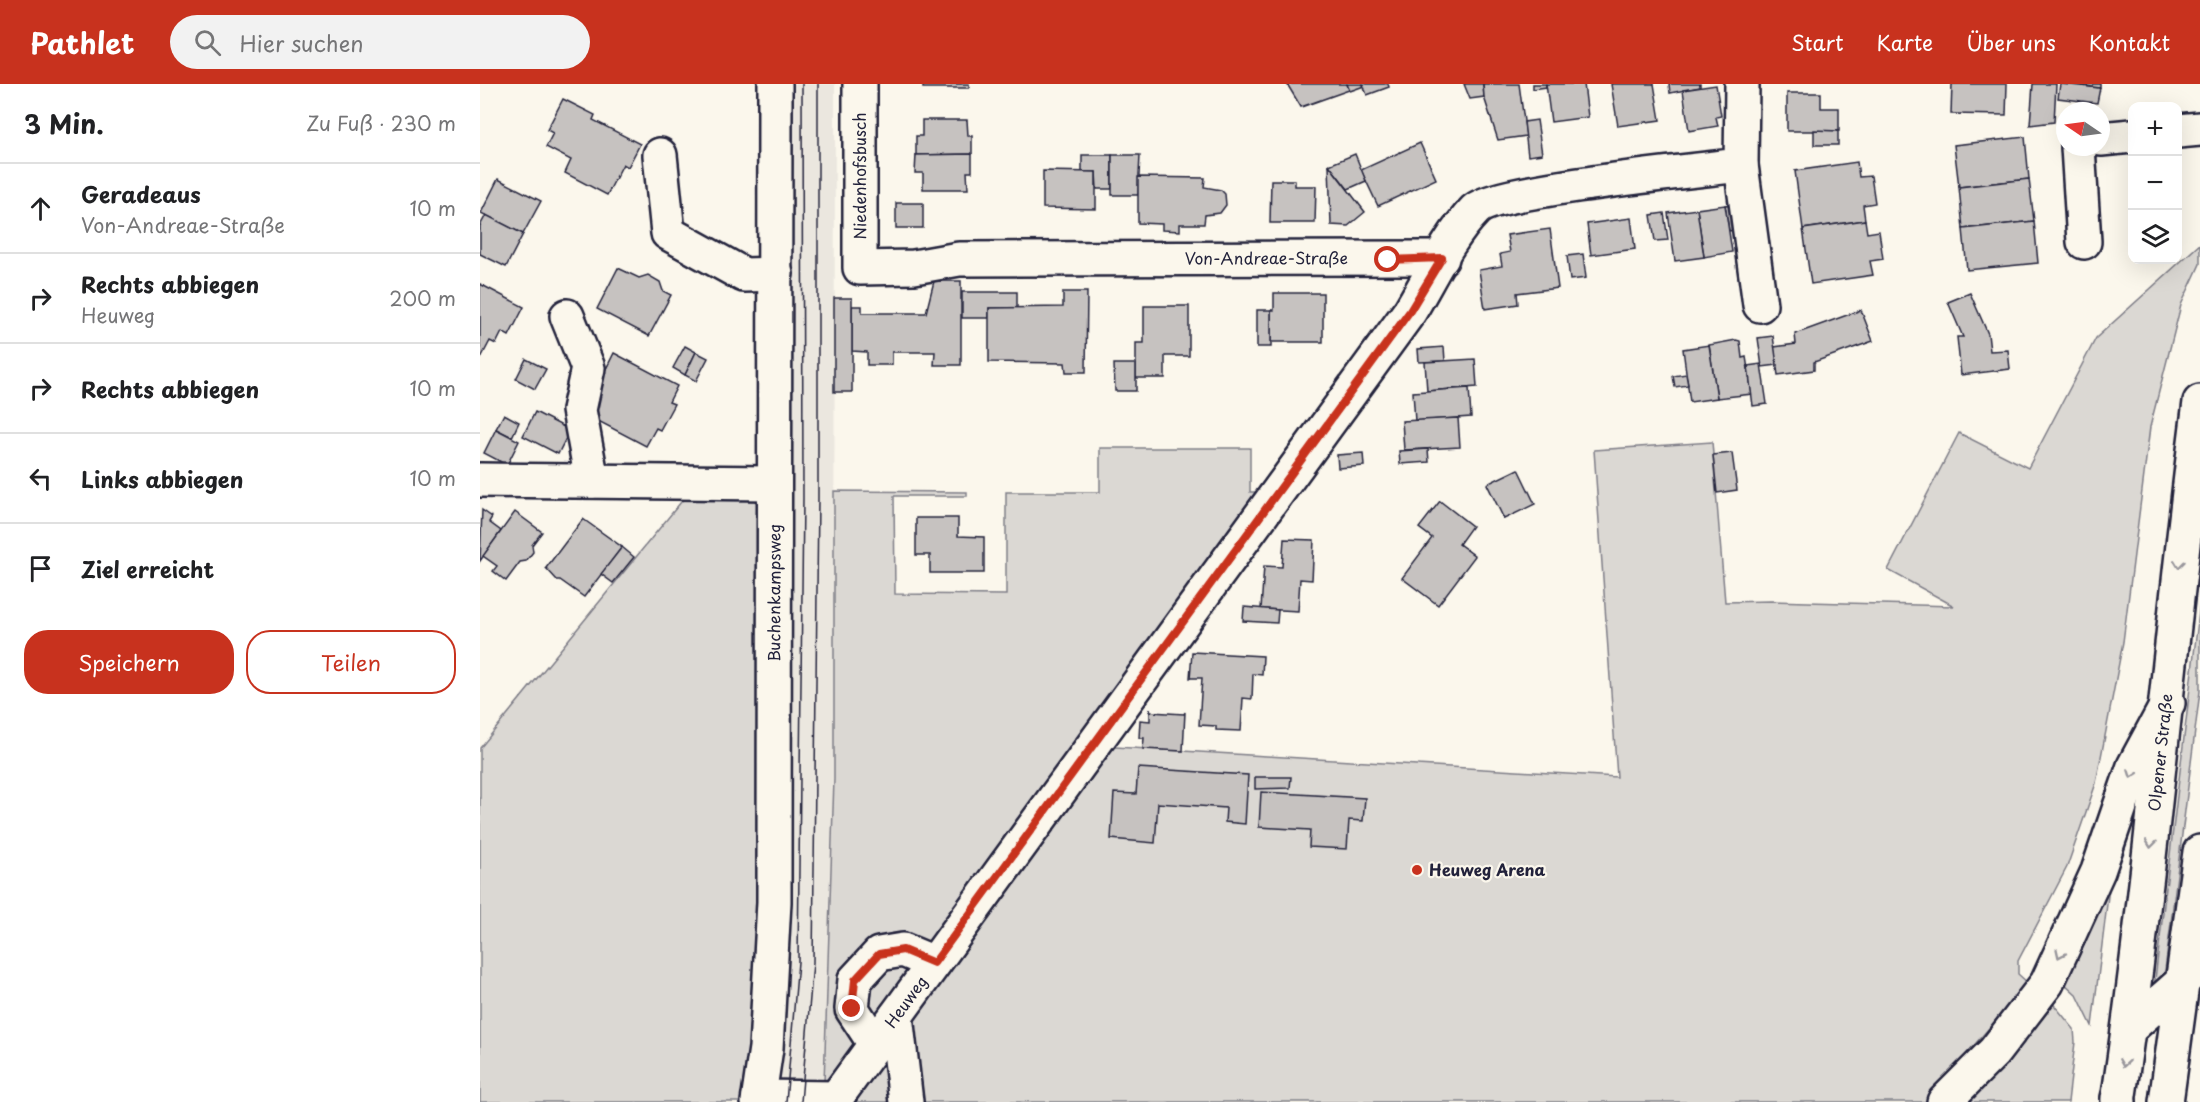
<!DOCTYPE html>
<html lang="de">
<meta charset="utf-8">
<style>
:root{--surface:#fff;--page:#f2f2f2;--text:#202124;--muted:#757577;--line:#e0e0e0;--accent:#c8321e}
body{margin:0;font-family:"Playpen Sans",sans-serif;background:var(--page);color:var(--text)}
.controls{position:absolute;right:18px;top:18px;display:grid;overflow:hidden;border-radius:12px;box-shadow:0 6px 24px #0002}
.controls button{width:54px;height:54px;display:grid;place-items:center;padding:0;border:0;border-bottom:2px solid var(--line);background:var(--surface);color:var(--text);font:30px sans-serif}
.compass{position:absolute;left:1576px;top:18px;width:54px;height:54px;border-radius:50%;background:var(--surface);box-shadow:0 6px 24px #0002;rotate:283deg}
.stop{position:absolute;width:18px;height:18px;margin:-14px;border:4px solid #c8321e;border-radius:50%;background:#fff}
.stop.end{background:#c8321e;border-color:#fff;box-shadow:0 2px 6px #0008}
.list{margin:0;padding:0;list-style:none}
h2{display:flex;justify-content:space-between;align-items:center;height:78px;margin:0;padding:0 24px;font-size:26px}
h2 small{font-size:20px;font-weight:400;color:var(--muted)}
.list li{display:grid;grid-template-columns:39px 1fr auto;gap:18px;align-items:center;box-sizing:border-box;height:90px;padding:0 24px;border-top:2px solid var(--line)}
.list b{display:block;font-size:22px;white-space:nowrap}
.list p{margin:0;font-size:20px;white-space:nowrap;color:var(--muted)}
.list em{font-size:20px;font-style:normal;color:var(--muted)}
.actions{display:flex;gap:12px;padding:18px 24px}
.actions a{flex:1;padding:14px 0;border:2px solid var(--accent);border-radius:24px;text-align:center;font-size:21px;color:var(--accent)}
.actions .main{background:var(--accent);color:#fff}
.icon{flex:none;width:33px;height:33px;fill:none;stroke:currentColor;stroke-width:2;stroke-linecap:round;stroke-linejoin:round}
.map{position:relative;flex:none;width:1720px;height:1018px;overflow:hidden}
header{display:flex;align-items:center;gap:36px;box-sizing:border-box;height:84px;padding:0 30px;background:var(--accent);color:#fff}
header strong{font-size:28px}
nav{display:flex;gap:33px;margin-inline-start:auto;font-size:21px}
.search{width:420px;height:54px;background:var(--page);display:flex;align-items:center;gap:15px;box-sizing:border-box;padding:0 21px;border-radius:33px;color:var(--muted);font-size:22px}
main{display:flex}
aside{flex:1;background:var(--surface)}
.map>svg:first-child{display:block}
.built{fill:#ebe7df}
.green{fill:#dbd8d3;stroke:#7e7d87;stroke-width:1.5}
.building{fill:#c6c2c0;stroke:#22223b;stroke-width:1.5}
.lines{fill:none;stroke-linecap:round;stroke-linejoin:round}
.minor-casing{stroke:#22223b;stroke-width:38}
.major-casing{stroke:#22223b;stroke-width:38}
.highway-casing{stroke:#22223b;stroke-width:38}
.minor{stroke:#fbf7ec;stroke-width:33}
.major{stroke:#fbf7ec;stroke-width:33}
.highway{stroke:#fbf7ec;stroke-width:33}
.tram{stroke:#22223b;stroke-width:1.5}
.oneway{stroke:#99979c}
.route{stroke:#c8321e;stroke-width:8}
.poi-dot{fill:#c8321e;stroke:#fbf7ec;stroke-width:2}
.labels{text-anchor:middle;stroke-width:4.5;stroke-linejoin:round;paint-order:stroke}
.street-label{font-size:16px;fill:#22223b;stroke:#fbf7ec}
.poi-label{font-size:16px;font-weight:bold;fill:#22223b;stroke:#fbf7ec;text-anchor:start}
</style>
<header>
<strong>Pathlet</strong>
<div class="search"><svg class="icon" aria-label="search" viewBox="0 0 24 24"><circle cx="10" cy="10" r="6"/><path d="M15 15l6 6"/></svg>Hier suchen</div>
<nav><a>Start</a><a>Karte</a><a>Über uns</a><a>Kontakt</a></nav>
</header>
<main>
<aside>
<h2>3 Min.<small>Zu Fuß · 230 m</small></h2>
<ul class="list">
<li><svg class="icon" aria-label="ahead" viewBox="0 0 24 24"><path d="M12 20V5M6 11l6-6 6 6"/></svg><div><b>Geradeaus</b><p>Von-Andreae-Straße</p></div><em>10 m</em></li>
<li><svg class="icon" aria-label="right" viewBox="0 0 24 24"><path d="M7 20v-9h11M14 6l5 5-5 5"/></svg><div><b>Rechts abbiegen</b><p>Heuweg</p></div><em>200 m</em></li>
<li><svg class="icon" aria-label="right" viewBox="0 0 24 24"><path d="M7 20v-9h11M14 6l5 5-5 5"/></svg><div><b>Rechts abbiegen</b></div><em>10 m</em></li>
<li><svg class="icon" aria-label="left" viewBox="0 0 24 24"><path d="M17 20v-9H6M10 6l-5 5 5 5"/></svg><div><b>Links abbiegen</b></div><em>10 m</em></li>
<li><svg class="icon" aria-label="arrive" viewBox="0 0 24 24"><path d="M6 21V4h12l-3 4 3 4H6"/></svg><div><b>Ziel erreicht</b></div></li>
</ul>
<div class="actions"><a class="main">Speichern</a><a>Teilen</a></div>
</aside>
<div class="map">
<svg width="1720" height="1018" viewBox="0 0 1720 1018">
<rect width="100%" height="100%" fill="#fbf7ec"/>
<filter id="ink" filterUnits="userSpaceOnUse"><feTurbulence type="fractalNoise" baseFrequency=".0167" numOctaves="2"/><feDisplacementMap in="SourceGraphic" scale="12" xChannelSelector="R" yChannelSelector="G"/><feConvolveMatrix kernelMatrix="1 2 1 2 8 2 1 2 1" color-interpolation-filters="sRGB"/></filter>
<g filter="url(#ink)">
<!-- built -->
<path class="built" d="M303 0H355L354 695 344 999 294 1003Z"/>
<!-- green -->
<g class="green">
<path d="M1720 160V180L1701 221 1670 343 1643 558 1616 699 1587 783 1538 877V890L1548 899 1445 1018H368L618 662 1137 693 1114 366 1232 358 1245 518 1291 517 1474 522 1408 486 1479 349 1548 384 1616 254Z"/>
<path d="M620 364H770V408H784L357 990 344 999 354 695V407L487 408V412H414L415 510 526 511V408H620Z"/>
<path d="M263 405 281 423V817L265 1018H0V664L210 407Z"/>
<path d="M1720 520V607L1685 886 1680 900 1674 904Z"/>
<path d="M1629 804 1612 942 1597 911 1584 899Z"/>
<path d="M1570 916 1594 945 1595 958 1588 1018H1490L1523 982Z"/>
</g>
<!-- building -->
<g class="building">
<rect x="443" y="0" width="46" height="4"/>
<path d="M807 0H867L869 6 821 23Z"/>
<path d="M867 0H883L884 2 870 7Z"/>
<path d="M883 0H908L909 3 887 11Z"/>
<path d="M984 0H1003L1004 13 990 15Z"/>
<path d="M1003 0H1039L1046 52 1018 56 1004 13Z"/>
<path d="M1053 0H1066V3L1053 5Z"/>
<path d="M1066 0H1104L1108 33 1071 38Z"/>
<path d="M1131 0H1174L1180 36 1138 42Z"/>
<path d="M1189 0H1220V3L1190 9Z"/>
<path d="M1472 0H1527L1526 31 1471 30Z"/>
<path d="M1553 0H1576L1574 38 1550 41Z"/>
<path d="M1580 0 1620 4 1617 19 1578 14Z"/>
<path d="M1591 0H1620V4Z"/>
<path d="M1236 1 1241 32 1236 33 1238 42 1209 47 1203 6Z"/>
<path d="M1307 9H1341V24H1359V47H1307Z"/>
<path d="M83 15 115 31 113 36 160 60 148 83 143 80 127 111 85 89 91 76 66 63 73 49 67 46Z"/>
<path d="M442 36H487L488 52H492V70L436 71V52H442Z"/>
<path d="M1057 36 1062 70 1048 72 1044 38Z"/>
<path d="M1334 46 1358 47V61H1334Z"/>
<path d="M1545 53 1549 95 1479 103 1474 61Z"/>
<path d="M940 59 956 95 898 122 881 86Z"/>
<path d="M492 70V88H487L488 105H443V89H435L436 71Z"/>
<path d="M875 70 886 97 868 105 849 81Z"/>
<path d="M602 71H632V105H617L616 88H602Z"/>
<path d="M632 71H660L658 111H632Z"/>
<path d="M1377 78 1379 93 1391 92 1395 119 1383 121 1385 136 1323 145 1315 87Z"/>
<path d="M849 81 885 128 868 142 851 141Z"/>
<path d="M563 87 616 88V125L563 124Z"/>
<path d="M658 93 725 94 724 103 741 106 745 110 746 121 740 129 725 131 724 140H700V147L682 146V140L658 139Z"/>
<path d="M18 95 61 117 43 150 1 129Z"/>
<path d="M1549 95 1554 137 1483 145 1479 103Z"/>
<path d="M791 96H815V102H836L835 139H790Z"/>
<rect x="416" y="119" width="27" height="25"/>
<path d="M1258 119 1262 145 1249 147 1245 121Z"/>
<path d="M1245 121 1252 168 1224 173 1217 125Z"/>
<path d="M1217 125 1224 173 1195 177 1188 129Z"/>
<path d="M1184 129 1188 156 1175 157 1171 131Z"/>
<path d="M6 131 43 150 26 183 0 170V142Z"/>
<path d="M1151 134 1155 165 1111 171 1107 140Z"/>
<path d="M1385 136 1387 149 1399 147 1403 175 1390 177 1393 191 1331 200 1323 145Z"/>
<path d="M1554 137 1558 179 1487 186 1483 145Z"/>
<path d="M1070 145 1078 204 1037 209 1038 220 1005 225 999 186 1022 182 1020 170 1030 168 1027 151Z"/>
<path d="M1103 170 1106 194 1090 196 1087 172Z"/>
<path d="M138 184 159 194 168 191 180 198 183 207 191 211 169 252 117 225Z"/>
<path d="M454 197H481V281H454L455 268H412V281H387V268L372 267V222H382V229H446Z"/>
<path d="M0 200 44 223 29 252 22 248 16 260 10 257 0 276Z"/>
<path d="M482 208H537V224H509V234H482Z"/>
<path d="M583 208H607L606 288H586L585 279 509 278V224L583 223Z"/>
<path d="M794 209H843V258H791V226H794Z"/>
<path d="M1490 209 1508 250 1510 267 1528 266 1530 285 1481 291 1477 253H1483L1468 218Z"/>
<rect x="354" y="214" width="18" height="94"/>
<path d="M664 222H709V272H685V294H656V259H664Z"/>
<rect x="777" y="226" width="14" height="37"/>
<path d="M1381 226 1393 257 1334 278V286L1298 291 1294 263 1316 260 1315 250Z"/>
<path d="M1293 252 1297 281 1282 283 1278 254Z"/>
<path d="M1256 256 1260 257 1262 274 1266 273 1272 310 1237 314 1229 261Z"/>
<path d="M1229 261 1237 314 1210 318 1203 265Z"/>
<path d="M205 262 216 268 205 291 193 284Z"/>
<path d="M964 263 965 277 939 278 938 265Z"/>
<path d="M216 268 228 274 216 297 205 291Z"/>
<path d="M134 269 197 302 189 318 194 320 180 346 176 344 166 362 103 329 122 282 126 285Z"/>
<path d="M46 275 66 285 55 305 36 295Z"/>
<path d="M995 275 997 303 947 307 945 278Z"/>
<path d="M634 280H656V307H635Z"/>
<path d="M1281 280 1287 320 1273 322 1268 282Z"/>
<path d="M1206 290 1208 301 1195 303 1193 292Z"/>
<path d="M989 304 991 333 935 337 933 308Z"/>
<path d="M55 328 90 346 78 370 43 352Z"/>
<path d="M24 330 39 338 32 353 16 345Z"/>
<path d="M978 334 980 363 924 366 922 337Z"/>
<path d="M16 345 39 357 27 381 4 369Z"/>
<path d="M948 365 949 378 920 380 919 367Z"/>
<path d="M883 369 884 382 858 384 857 371Z"/>
<path d="M1252 369 1257 406 1237 409 1233 371Z"/>
<path d="M1038 385 1055 420 1024 435 1007 400Z"/>
<path d="M960 417 992 442 979 460 995 472 958 521 922 494 952 454 939 444Z"/>
<path d="M2 426 12 433 9 438 21 447 0 477Z"/>
<path d="M35 428 62 448 52 461 53 468 46 477 40 478 26 497 13 487 17 482 3 472Z"/>
<path d="M436 434H478V452L504 453V489H450V471H436Z"/>
<path d="M103 435 142 463 104 513 80 496H77L66 484Z"/>
<path d="M804 455 834 456 832 496 820 495 818 527 781 525 784 482 802 483Z"/>
<path d="M142 463 154 473 133 499 121 490Z"/>
<path d="M764 523 798 526 797 539 763 537Z"/>
<path d="M712 568 783 572 782 591 773 590 772 615 763 614 761 647 736 646V642L719 641 722 594H710Z"/>
<path d="M670 625 671 628 704 630 705 628 703 667 663 665 664 654H659L660 636 670 637Z"/>
<path d="M658 684 768 691 765 740 745 738 746 724 678 719 675 759 631 755 634 709 656 710Z"/>
<path d="M775 693H811L810 704 775 705Z"/>
<path d="M781 708 885 714 883 737 869 736 867 765 829 763 830 746 779 743Z"/>
</g>
<g class="lines">
<defs>
<g id="minor">
<path id="s1" d="M380 0V184L434 183 479 175 962 174"/>
<path d="M1698 47 1720 45"/>
<path d="M1621 55 1652 52"/>
<path d="M1598 63 1604 158"/>
<path d="M180 71 188 149 264 191 296 190"/>
<path d="M1261 81 1280 221"/>
<path d="M87 232 108 284 99 326 112 397"/>
<path d="M0 396 293 399"/>
<path d="M416 932 426 1018"/>
<path d="M395 960 372 925 375 896 399 870 423 866 454 879"/>
<path id="s2" d="M279 1013 356 1014 930 227C950 194 968 154 995 126 1015 106 1220 86 1261 81L1262 0"/>
<path id="s3" d="M278 1018 286 964 294 818 295 0"/>
</g>
<g id="major">
<path id="s4" d="M1638 1018C1672 785 1690 551 1720 318"/>
<path d="M1686 1018 1720 768"/>
</g>
<g id="highway">
<path d="M1650 944 1720 882"/>
<path d="M1638 1014 1639 1018"/>
<path d="M1464 1018 1514 968 1567 899 1618 787 1654 682 1688 619"/>
</g>
</defs>
<!-- minor casing -->
<use href="#minor" class="minor-casing"/>
<!-- major casing -->
<use href="#major" class="major-casing"/>
<!-- highway casing -->
<use href="#highway" class="highway-casing"/>
<!-- minor -->
<use href="#minor" class="minor"/>
<!-- major -->
<use href="#major" class="major"/>
<!-- highway -->
<use href="#highway" class="highway"/>
<!-- tram -->
<g class="tram">
<path d="M306 1018 318 878 323 414 322 0"/>
<path d="M321 1018 333 879 338 414V0"/>
</g>
</g>
<!-- one-way arrows -->
<defs><path id="oneway-chevron" d="M-2-3.5L2.5 0L-2 3.5" fill="none" stroke-width="1.6" stroke-linecap="round" stroke-linejoin="round" transform="scale(1.5)"/></defs>
<g class="oneway">
<use href="#oneway-chevron" transform="translate(1699 480) rotate(97)"/>
<use href="#oneway-chevron" transform="translate(1652 690) rotate(110)"/>
<use href="#oneway-chevron" transform="translate(1671 760) rotate(97)"/>
<use href="#oneway-chevron" transform="translate(1580 870) rotate(115)"/>
<use href="#oneway-chevron" transform="translate(1644 979) rotate(99)"/>
</g>
</g>
<g class="lines" filter="url(#ink)">
<!-- route -->
<path class="route" d="M372 925 375 896 399 870 423 866 454 879 930 227 962 174 908 176"/>
</g>
<!-- markers -->
<circle class="poi-dot" cx="937" cy="786" r="6"/>
<g class="labels">
<!-- street labels -->
<g class="street-label">
<text transform="translate(380 92) rotate(-90)" y="6">Niedenhofsbusch</text>
<text dy="6" stroke="none"><textPath href="#s1" startOffset="591">Von-Andreae-Straße</textPath></text>
<text dy="6" stroke="none"><textPath href="#s3" startOffset="510">Buchenkampsweg</textPath></text>
<text dy="6" stroke="none"><textPath href="#s4" startOffset="352">Olpener Straße</textPath></text>
<text dy="6" stroke="none"><textPath href="#s2" startOffset="196">Heuweg</textPath></text>
</g>
<!-- poi labels -->
<g class="poi-label">
<text x="949" y="792">Heuweg Arena</text>
</g>
</g>
</svg>
<div class="controls">
<button>+</button>
<button>−</button>
<button><svg class="icon" aria-label="layers" viewBox="0 0 24 24"><path d="M12 4l9 5-9 5-9-5zM3 14l9 5 9-5"/></svg></button>
</div>
<svg class="compass" viewBox="-18 -18 36 36"><path d="M0-13l5 13h-10z" fill="#e53935"/><path d="M0 13l5-13h-10z" fill="#757577"/></svg>
<div class="stop" style="left:908px;top:176px"></div>
<div class="stop end" style="left:372px;top:925px"></div>
</div>
</main>
